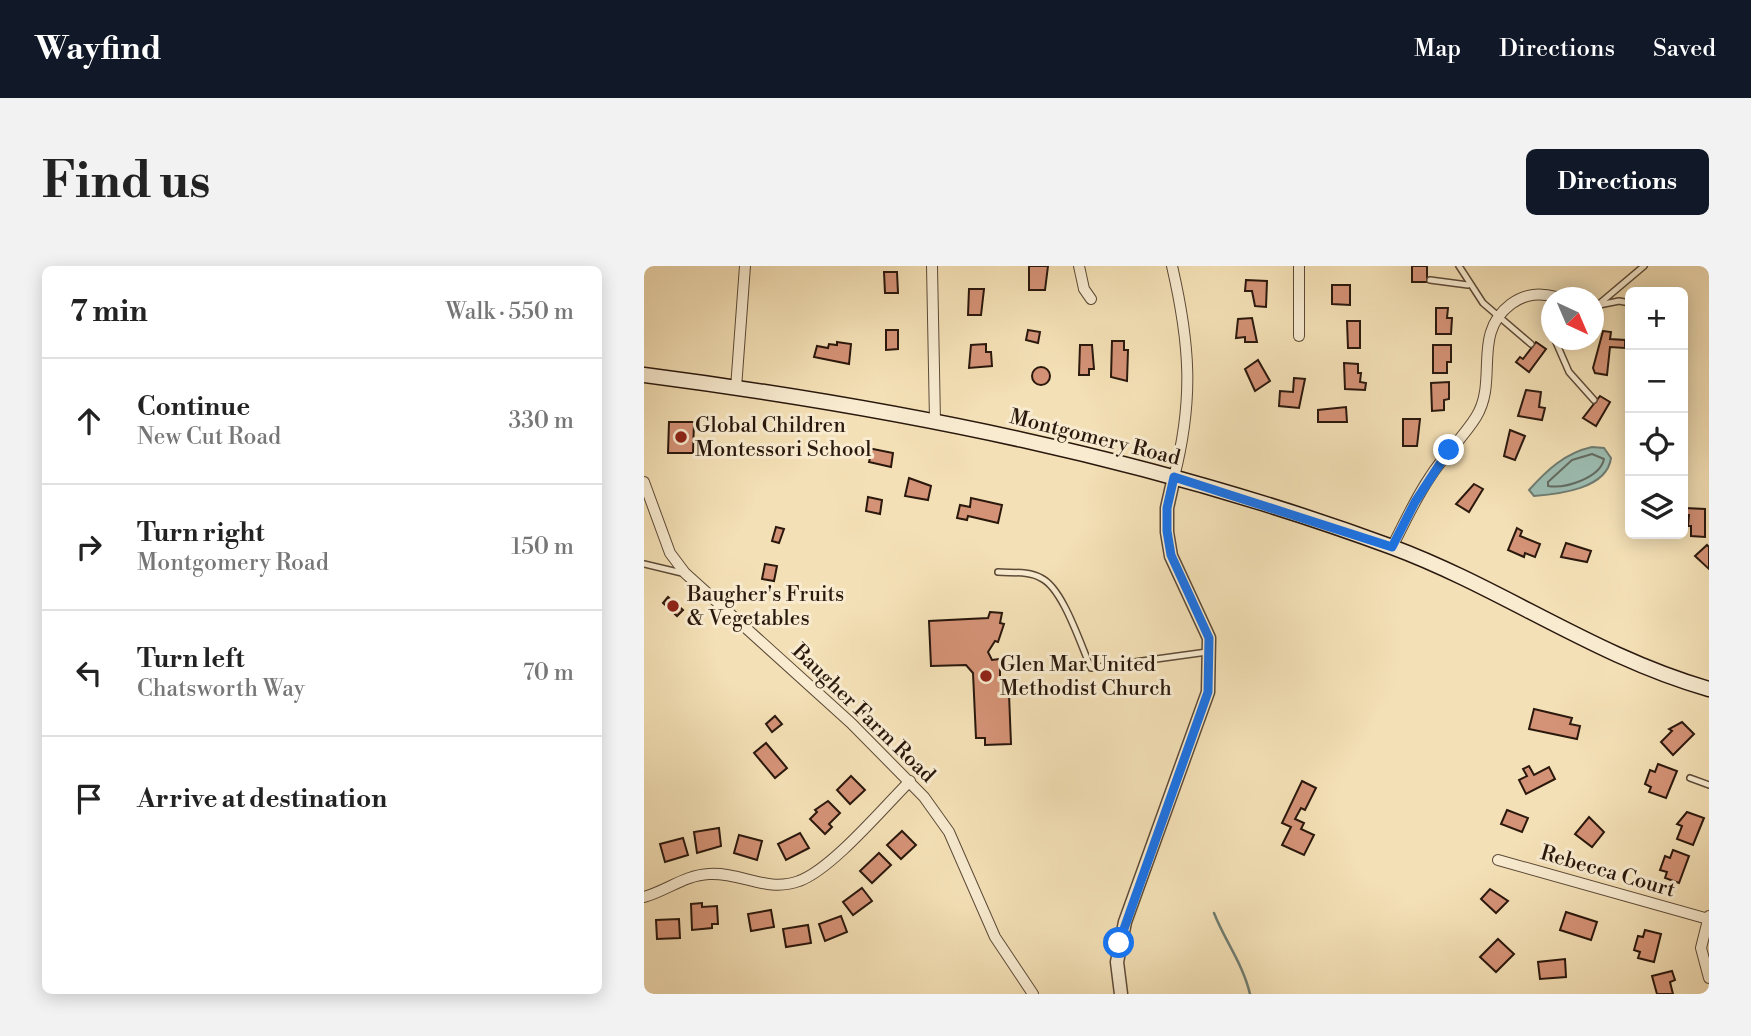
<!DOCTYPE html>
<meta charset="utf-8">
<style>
:root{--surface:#fff;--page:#f2f2f2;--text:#222;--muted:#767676;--line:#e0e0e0;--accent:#111827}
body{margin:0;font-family:"Libre Bodoni",serif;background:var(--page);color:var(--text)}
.controls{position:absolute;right:21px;top:21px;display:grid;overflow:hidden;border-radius:10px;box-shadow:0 4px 18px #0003}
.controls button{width:63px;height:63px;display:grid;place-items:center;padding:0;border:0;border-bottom:2px solid var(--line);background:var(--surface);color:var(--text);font:35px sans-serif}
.compass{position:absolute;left:897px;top:21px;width:63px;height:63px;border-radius:50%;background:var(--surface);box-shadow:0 4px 18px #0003;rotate:136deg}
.stop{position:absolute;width:21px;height:21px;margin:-16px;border:5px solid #1a73e8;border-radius:50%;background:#fff}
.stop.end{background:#1a73e8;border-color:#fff;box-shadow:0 2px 7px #0008}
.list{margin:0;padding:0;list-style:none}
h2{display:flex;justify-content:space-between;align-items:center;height:91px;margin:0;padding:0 28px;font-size:30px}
h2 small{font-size:23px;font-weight:400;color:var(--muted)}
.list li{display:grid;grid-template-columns:46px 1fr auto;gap:21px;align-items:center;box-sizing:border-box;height:126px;padding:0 28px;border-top:2px solid var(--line)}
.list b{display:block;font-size:26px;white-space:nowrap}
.list p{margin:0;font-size:23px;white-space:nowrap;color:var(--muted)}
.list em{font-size:23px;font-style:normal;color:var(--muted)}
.icon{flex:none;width:38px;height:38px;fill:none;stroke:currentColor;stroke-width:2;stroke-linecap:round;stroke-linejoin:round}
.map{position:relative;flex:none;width:1065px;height:728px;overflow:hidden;border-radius:10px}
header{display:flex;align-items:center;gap:42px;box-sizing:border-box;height:98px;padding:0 35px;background:var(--accent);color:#fff}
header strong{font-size:33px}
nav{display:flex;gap:38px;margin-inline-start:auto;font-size:24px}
.intro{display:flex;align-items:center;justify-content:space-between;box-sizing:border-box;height:168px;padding:0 42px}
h1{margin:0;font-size:49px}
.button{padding:18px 32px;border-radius:10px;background:var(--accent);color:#fff;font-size:24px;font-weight:700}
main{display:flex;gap:42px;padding:0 42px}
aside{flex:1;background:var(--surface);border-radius:10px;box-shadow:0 4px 18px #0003}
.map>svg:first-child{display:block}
.water{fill:#9cbdb2;stroke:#6e7b70;stroke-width:2}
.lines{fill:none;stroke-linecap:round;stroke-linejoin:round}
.shore{stroke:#636a60;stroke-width:2}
.stream{stroke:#6e7b70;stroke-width:2.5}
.building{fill:#d49276;stroke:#2a180d;stroke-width:2}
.service-casing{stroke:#5c4a37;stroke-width:8}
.minor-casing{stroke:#5c4a37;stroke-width:12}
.tertiary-casing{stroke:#5c4a37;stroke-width:15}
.secondary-casing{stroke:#2a180d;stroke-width:17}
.service{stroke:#f8ebd0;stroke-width:5}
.minor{stroke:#f8ebd0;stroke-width:10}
.tertiary{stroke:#f8ebd0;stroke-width:12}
.secondary{stroke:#f8ebd0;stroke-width:14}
.route{stroke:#1a73e8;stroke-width:9}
.poi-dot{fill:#8f2418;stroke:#f8ebd0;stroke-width:2.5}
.labels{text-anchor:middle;stroke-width:6;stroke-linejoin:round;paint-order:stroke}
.poi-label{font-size:21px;fill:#2a180d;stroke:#f8ebd0;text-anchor:start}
.street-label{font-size:21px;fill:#2a180d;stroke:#f8ebd0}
</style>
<header>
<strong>Wayfind</strong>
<nav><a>Map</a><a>Directions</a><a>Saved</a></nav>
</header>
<div class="intro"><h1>Find us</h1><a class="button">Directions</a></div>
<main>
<aside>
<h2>7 min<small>Walk · 550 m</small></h2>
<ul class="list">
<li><svg class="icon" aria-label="ahead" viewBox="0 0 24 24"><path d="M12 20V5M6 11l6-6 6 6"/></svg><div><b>Continue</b><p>New Cut Road</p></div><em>330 m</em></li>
<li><svg class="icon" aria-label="right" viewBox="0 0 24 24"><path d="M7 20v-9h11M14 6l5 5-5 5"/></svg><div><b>Turn right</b><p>Montgomery Road</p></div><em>150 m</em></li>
<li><svg class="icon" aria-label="left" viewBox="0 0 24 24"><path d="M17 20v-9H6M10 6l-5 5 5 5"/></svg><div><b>Turn left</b><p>Chatsworth Way</p></div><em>70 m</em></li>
<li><svg class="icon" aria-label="arrive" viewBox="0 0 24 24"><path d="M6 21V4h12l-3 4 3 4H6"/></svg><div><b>Arrive at destination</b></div></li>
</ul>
</aside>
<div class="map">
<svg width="1065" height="728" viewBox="0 0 1065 728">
<rect width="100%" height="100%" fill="#f4e0b6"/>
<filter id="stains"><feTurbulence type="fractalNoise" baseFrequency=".00286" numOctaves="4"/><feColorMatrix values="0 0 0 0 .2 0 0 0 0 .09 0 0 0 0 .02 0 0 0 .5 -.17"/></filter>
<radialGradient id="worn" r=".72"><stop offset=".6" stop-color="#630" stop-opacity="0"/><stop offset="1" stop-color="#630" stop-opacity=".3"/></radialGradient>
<!-- water -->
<path class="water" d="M948 181 960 182 967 192C963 223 915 228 890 230L885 224C903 204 921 187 948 181Z"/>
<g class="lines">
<!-- shore -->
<path class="shore" d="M948 188 960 193C956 212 921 223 904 220V216L928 194Z"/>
<!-- stream -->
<path class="stream" d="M570 647C581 675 599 698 606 728"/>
</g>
<!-- building -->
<g class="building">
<path d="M385 0H404L401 24H385Z"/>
<rect x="768" y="0" width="15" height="16"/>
<path d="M240 6H253L254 27H241Z"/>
<path d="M602 14 623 15 622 41 611 40 608 25H601Z"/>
<path d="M688 19H706V39L688 38Z"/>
<path d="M325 23H340L337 49H324Z"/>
<path d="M792 42H804L803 52H808L807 68H792Z"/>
<path d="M608 52 613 76H601V71L592 72 594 53Z"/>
<path d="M703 55H716V82H704Z"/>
<path d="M242 64H254V83L242 84Z"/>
<path d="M384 64 396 66 394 77 382 74Z"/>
<path d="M959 65 967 66 966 73 981 74V82L966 81 963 109 951 107 949 102Z"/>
<path d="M468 75H480V84H484L483 115 467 111Z"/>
<path d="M193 76 207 78 205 98 170 91 173 80 184 82 185 78 193 79Z"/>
<path d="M892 76 902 83 885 106 872 96 876 91 879 93Z"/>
<path d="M342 78V86H347L348 100 325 102 327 79Z"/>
<path d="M436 79H448L450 103H445V109H435Z"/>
<path d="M789 79H807V96H803V107H789Z"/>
<path d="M614 94 626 115 611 125 601 103Z"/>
<path d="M700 97 714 98V107H717L716 116 722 117 721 124 701 123Z"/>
<circle cx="397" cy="110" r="9"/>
<path d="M650 112 661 113 655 142 635 140 636 125 649 126Z"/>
<path d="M805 116V133L800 134V144L788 145 787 117Z"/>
<path d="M882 124 897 126 895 141 901 142 898 154 874 150Z"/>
<path d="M956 130 966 136 952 160 939 152Z"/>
<path d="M702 141 703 156H674V144Z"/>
<path d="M759 153H776L773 180H759Z"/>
<path d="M25 156H50L49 187H24Z"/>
<path d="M866 164 881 170 871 194 860 190Z"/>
<path d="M224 182 249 187 247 201 225 196 226 192 222 191Z"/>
<path d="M265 212 287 220 284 234 261 230Z"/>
<path d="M830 218 839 223 825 246 812 238Z"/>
<path d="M224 231 238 234 236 248 222 245Z"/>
<path d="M327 232 358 239 354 257 324 250 323 254 313 252 316 239 326 241Z"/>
<path d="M1041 242 1061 243V271L1047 270V260H1044L1045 249H1041Z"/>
<path d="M132 261 140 263 135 277 128 275Z"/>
<path d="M873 262 878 265 876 270 896 278 891 291 881 287 880 291 864 284Z"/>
<path d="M922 277 947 285 943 296 917 291Z"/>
<path d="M1063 279 1065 281V303L1051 290Z"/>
<path d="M121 298 133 300 130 315 118 313Z"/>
<path d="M24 331 39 344 33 350 19 337Z"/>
<path d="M346 346 358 347 356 357 360 358 354 376 351 375 344 386 348 394 356 393V413H360L365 428 367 478 341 479V472H332L329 407 322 399 287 400 285 355 344 352Z"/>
<path d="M890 443 928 452 926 458 936 460 933 473 885 463Z"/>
<path d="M131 450 138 458 128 466 122 458Z"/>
<path d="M1038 456 1050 468 1029 489 1017 476 1028 465 1025 463Z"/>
<path d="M122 477 143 502 131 512 110 487Z"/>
<path d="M1014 498 1033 505 1022 532 1005 526 1007 521 1001 518 1006 504 1011 506Z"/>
<path d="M885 500 890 509 905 501 911 513 882 528 875 514 883 510 879 503Z"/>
<path d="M207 510 221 524 206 538 193 524Z"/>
<path d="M658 515 672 522 661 544 657 542 651 553 660 557 657 563 670 569 660 589 638 579 647 561 638 557Z"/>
<path d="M184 535 196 547 185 558 188 561 181 568 166 553 173 546 171 544Z"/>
<path d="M863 544 884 552 878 566 857 558Z"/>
<path d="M1043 546 1060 552 1049 579 1033 573 1038 560 1033 558Z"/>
<path d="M945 551 960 566 948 581 931 568Z"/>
<path d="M75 562 77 580 53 587 50 566Z"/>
<path d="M258 565 272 579 257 593 243 579Z"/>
<path d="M156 567 165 582 142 594 134 578Z"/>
<path d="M95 569 118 575 113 594 90 587Z"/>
<path d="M39 572 44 589 21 596 16 578Z"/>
<path d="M1029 584 1045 590 1035 617 1021 612 1023 606 1016 604 1021 590 1026 592Z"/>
<path d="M235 587 247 599 228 617 216 605Z"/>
<path d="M218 622 228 635 209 649 199 636Z"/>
<path d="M846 623 864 635 852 647 837 633Z"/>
<path d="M58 637V641L73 640 74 658H68V662L48 664 47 638Z"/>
<path d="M127 644 130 661 107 665 104 648Z"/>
<path d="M922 646 953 656 947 674 916 664Z"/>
<path d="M197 650 203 666 181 675 175 658Z"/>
<path d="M35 653 36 672 13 673 12 654Z"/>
<path d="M164 659 167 677 142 681 139 663Z"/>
<path d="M1001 664 1017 668 1010 696 994 692 996 686 990 684 994 670 999 671Z"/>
<path d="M854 673 870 688 852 706 836 691Z"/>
<path d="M921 693 922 711 896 713 894 696Z"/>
<path d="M1028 705 1031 714 1026 716 1029 728H1013L1008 710Z"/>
</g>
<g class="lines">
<defs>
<g id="service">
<path d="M815 0 839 37 887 78"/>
<path d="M786 14 824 19"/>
<path d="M955 38 1000 0"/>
<path d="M950 40 975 35 986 37"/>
<path d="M908 47V59"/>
<path d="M911 74 925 106 950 134"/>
<path d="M0 298 38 307"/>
<path d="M354 306C368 307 385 305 397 312 419 322 437 380 447 402L563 386"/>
<path d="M1046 512 1065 519"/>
</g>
<g id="minor">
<path d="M288 0 291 155"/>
<path d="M435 0 440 23 447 33"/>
<path d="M528 0C546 78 550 133 530 211"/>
<path d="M655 70V0"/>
<path d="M92 122 101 0"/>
<path d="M0 216 26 287 41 307 207 457 280 531 305 566 351 671 389 728"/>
<path d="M748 281C760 258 771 233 786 211 799 190 819 172 832 151 855 114 827 68 867 38 882 27 896 27 913 31"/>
<path d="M854 594 1064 653"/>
<path d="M0 631C22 625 41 609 65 608 97 606 123 627 155 615 187 604 240 541 266 515"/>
<path d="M1065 650 1057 682 1065 712"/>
</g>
<path id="tertiary" d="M477 728 473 696 481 656 564 426 565 372 527 290 523 266V242L530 211"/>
<path id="secondary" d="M0 109C254 142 507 192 748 281 858 322 952 391 1065 423"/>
</defs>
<!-- service casing -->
<use href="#service" class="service-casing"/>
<!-- minor casing -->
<use href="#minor" class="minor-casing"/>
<!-- tertiary casing -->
<use href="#tertiary" class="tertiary-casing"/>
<!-- secondary casing -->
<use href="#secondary" class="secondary-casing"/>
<!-- service -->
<use href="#service" class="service"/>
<!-- minor -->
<use href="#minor" class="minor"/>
<!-- tertiary -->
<use href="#tertiary" class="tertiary"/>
<!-- secondary -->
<use href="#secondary" class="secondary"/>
</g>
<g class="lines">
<!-- route -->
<path class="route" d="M475 677 564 426 565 372 527 289 523 265V242L530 211 748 281 771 236 805 184"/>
</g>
<!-- markers -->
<g class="poi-dot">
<circle cx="37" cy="171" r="7"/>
<circle cx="29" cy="340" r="7"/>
<circle cx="342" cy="410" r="7"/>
</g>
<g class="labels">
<!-- poi labels -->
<g class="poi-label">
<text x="51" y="166">Global Children<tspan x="51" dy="24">Montessori School</tspan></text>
<text x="43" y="335">Baugher's Fruits<tspan x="43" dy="24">&amp; Vegetables</tspan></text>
<text x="356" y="405">Glen Mar United<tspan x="356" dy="24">Methodist Church</tspan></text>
</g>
<!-- street labels -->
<g class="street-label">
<text transform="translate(451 171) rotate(14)" y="7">Montgomery Road</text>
<text transform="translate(220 447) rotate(44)" y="7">Baugher Farm Road</text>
<text transform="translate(964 605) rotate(16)" y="7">Rebecca Court</text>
</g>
</g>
<rect width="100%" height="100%" filter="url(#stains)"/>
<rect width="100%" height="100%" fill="url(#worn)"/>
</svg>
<div class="controls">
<button>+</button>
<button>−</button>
<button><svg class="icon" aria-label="locate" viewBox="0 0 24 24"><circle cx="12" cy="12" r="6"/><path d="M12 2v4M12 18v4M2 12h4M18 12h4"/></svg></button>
<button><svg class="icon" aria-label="layers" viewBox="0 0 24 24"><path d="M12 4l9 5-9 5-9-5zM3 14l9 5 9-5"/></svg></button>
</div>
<svg class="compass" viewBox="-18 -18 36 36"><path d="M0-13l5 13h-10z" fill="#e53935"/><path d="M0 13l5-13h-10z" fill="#767676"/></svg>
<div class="stop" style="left:475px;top:677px"></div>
<div class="stop end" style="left:805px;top:184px"></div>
</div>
</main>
